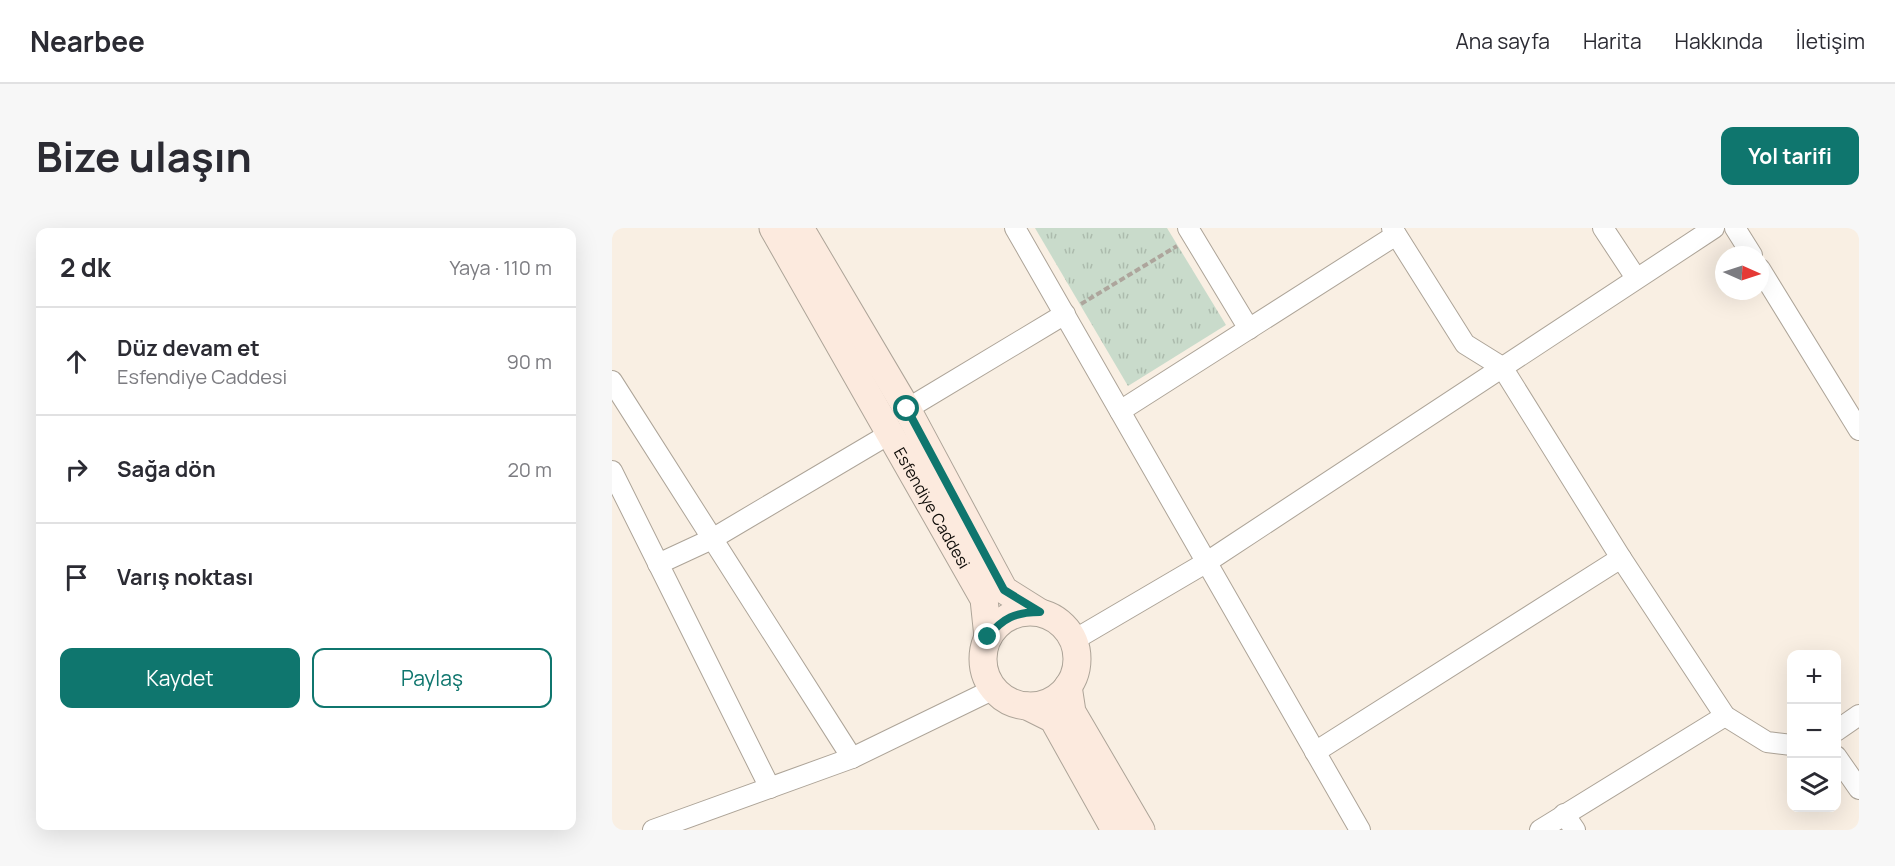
<!DOCTYPE html>
<html lang="tr">
<meta charset="utf-8">
<style>
:root{--surface:#fff;--page:#f7f7f7;--text:#2b2b33;--muted:#7c7c81;--line:#e1e1e2;--accent:#0f766e}
body{margin:0;font-family:Manrope,sans-serif;background:var(--page);color:var(--text)}
.controls{position:absolute;right:18px;bottom:18px;display:grid;overflow:hidden;border-radius:12px;box-shadow:0 6px 24px #0002}
.controls button{width:54px;height:54px;display:grid;place-items:center;padding:0;border:0;border-bottom:2px solid var(--line);background:var(--surface);color:var(--text);font:30px sans-serif}
.compass{position:absolute;left:1103px;top:18px;width:54px;height:54px;border-radius:50%;background:var(--surface);box-shadow:0 6px 24px #0002;rotate:93deg}
.stop{position:absolute;width:18px;height:18px;margin:-14px;border:4px solid #0f766e;border-radius:50%;background:#fff}
.stop.end{background:#0f766e;border-color:#fff;box-shadow:0 2px 6px #0008}
.list{margin:0;padding:0;list-style:none}
h2{display:flex;justify-content:space-between;align-items:center;height:78px;margin:0;padding:0 24px;font-size:26px}
h2 small{font-size:20px;font-weight:400;color:var(--muted)}
.list li{display:grid;grid-template-columns:39px 1fr auto;gap:18px;align-items:center;box-sizing:border-box;height:108px;padding:0 24px;border-top:2px solid var(--line)}
.list b{display:block;font-size:22px;white-space:nowrap}
.list p{margin:0;font-size:20px;white-space:nowrap;color:var(--muted)}
.list em{font-size:20px;font-style:normal;color:var(--muted)}
.actions{display:flex;gap:12px;padding:18px 24px}
.actions a{flex:1;padding:14px 0;border:2px solid var(--accent);border-radius:12px;text-align:center;font-size:21px;color:var(--accent)}
.actions .main{background:var(--accent);color:#fff}
.icon{flex:none;width:33px;height:33px;fill:none;stroke:currentColor;stroke-width:2;stroke-linecap:round;stroke-linejoin:round}
.map{position:relative;flex:none;width:1247px;height:602px;overflow:hidden;border-radius:12px}
header{display:flex;align-items:center;gap:36px;box-sizing:border-box;height:84px;padding:0 30px;background:var(--surface);border-bottom:2px solid var(--line)}
header strong{font-size:28px}
nav{display:flex;gap:33px;margin-inline-start:auto;font-size:21px}
.intro{display:flex;align-items:center;justify-content:space-between;box-sizing:border-box;height:144px;padding:0 36px}
h1{margin:0;font-size:42px}
.button{padding:15px 27px;border-radius:12px;background:var(--accent);color:#fff;font-size:21px;font-weight:700}
main{display:flex;gap:36px;padding:0 36px}
aside{flex:1;background:var(--surface);border-radius:12px;box-shadow:0 6px 24px #0002}
.map>svg:first-child{display:block}
.grass{fill:url(#grass-tufts)}
.lines{fill:none;stroke-linecap:round;stroke-linejoin:round}
.street-casing{stroke:#ada498;stroke-width:22}
.secondary-casing{stroke:#ada498;stroke-width:29}
.path{stroke:#ada59c;stroke-width:4;stroke-dasharray:6 3;stroke-linecap:butt}
.street{stroke:#fff;stroke-width:20}
.secondary{stroke:#fceade;stroke-width:27}
.route{stroke:#0f766e;stroke-width:8}
.labels{text-anchor:middle;stroke-width:4.5;stroke-linejoin:round;paint-order:stroke}
.street-label{font-size:16px;fill:#100d09;stroke:#fefefe}
</style>
<header>
<strong>Nearbee</strong>
<nav><a>Ana sayfa</a><a>Harita</a><a>Hakkında</a><a>İletişim</a></nav>
</header>
<div class="intro"><h1>Bize ulaşın</h1><a class="button">Yol tarifi</a></div>
<main>
<aside>
<h2>2 dk<small>Yaya · 110 m</small></h2>
<ul class="list">
<li><svg class="icon" aria-label="ahead" viewBox="0 0 24 24"><path d="M12 20V5M6 11l6-6 6 6"/></svg><div><b>Düz devam et</b><p>Esfendiye Caddesi</p></div><em>90 m</em></li>
<li><svg class="icon" aria-label="right" viewBox="0 0 24 24"><path d="M7 20v-9h11M14 6l5 5-5 5"/></svg><div><b>Sağa dön</b></div><em>20 m</em></li>
<li><svg class="icon" aria-label="arrive" viewBox="0 0 24 24"><path d="M6 21V4h12l-3 4 3 4H6"/></svg><div><b>Varış noktası</b></div></li>
</ul>
<div class="actions"><a class="main">Kaydet</a><a>Paylaş</a></div>
</aside>
<div class="map">
<svg width="1247" height="602" viewBox="0 0 1247 602">
<defs>
<pattern id="grass-tufts" width="24" height="20" patternUnits="userSpaceOnUse" patternTransform="scale(1.5)"><rect width="24" height="20" fill="#c9dbcb"/><path d="M3 7l-1-3M5 7V3M7 7l1-3M15 17l-1-3M17 17v-4M19 17l1-3" fill="none" stroke="#acbbad"/></pattern>
</defs>
<rect width="100%" height="100%" fill="#f9efe3"/>
<!-- grass -->
<path class="grass" d="M423 0H555L614 97 516 158Z"/>
<g class="lines">
<defs>
<g id="street">
<path d="M403 0 748 602"/>
<path d="M576 0 637 101"/>
<path d="M780 0 853 116 890 139 1009 330 1113 488 1155 514 1180 517"/>
<path d="M991 0 1024 50"/>
<path d="M1123 0 1140 27"/>
<path d="M1148 41 1247 202"/>
<path d="M0 153 240 530"/>
<path d="M295 181 453 86"/>
<path d="M508 183 784 7"/>
<path d="M0 243 158 560"/>
<path d="M46 336 100 311 279 205"/>
<path d="M462 412 595 334 1102 0"/>
<path d="M1224 503 1247 487"/>
<path d="M703 524 1009 330"/>
<path d="M1224 528 1247 561"/>
<path d="M952 586 963 602"/>
<path d="M41 602 240 530 382 461"/>
<path d="M928 602 1113 488"/>
</g>
<g id="secondary">
<path id="s1" d="M161 0 372 371 376 409"/>
<path d="M188 0 295 181 392 362 427 384"/>
<circle cx="418" cy="431" r="47"/>
<path d="M456 458 460 484 529 602"/>
<path d="M415 478 441 491 503 602"/>
</g>
</defs>
<!-- street casing -->
<use href="#street" class="street-casing"/>
<!-- secondary casing -->
<use href="#secondary" class="secondary-casing"/>
<!-- path -->
<path class="path" d="M469 76 565 18"/>
<!-- street -->
<use href="#street" class="street"/>
<!-- secondary -->
<use href="#secondary" class="secondary"/>
</g>
<g class="lines">
<!-- route -->
<path class="route" d="M295 181 392 362 428 384C404 384 390 390 376 409"/>
</g>
<g class="labels">
<!-- street labels -->
<g class="street-label">
<text dy="6" stroke="none"><textPath href="#s1" startOffset="322">Esfendiye Caddesi</textPath></text>
</g>
</g>
</svg>
<div class="controls">
<button>+</button>
<button>−</button>
<button><svg class="icon" aria-label="layers" viewBox="0 0 24 24"><path d="M12 4l9 5-9 5-9-5zM3 14l9 5 9-5"/></svg></button>
</div>
<svg class="compass" viewBox="-18 -18 36 36"><path d="M0-13l5 13h-10z" fill="#e53935"/><path d="M0 13l5-13h-10z" fill="#7c7c81"/></svg>
<div class="stop" style="left:295px;top:181px"></div>
<div class="stop end" style="left:376px;top:409px"></div>
</div>
</main>
